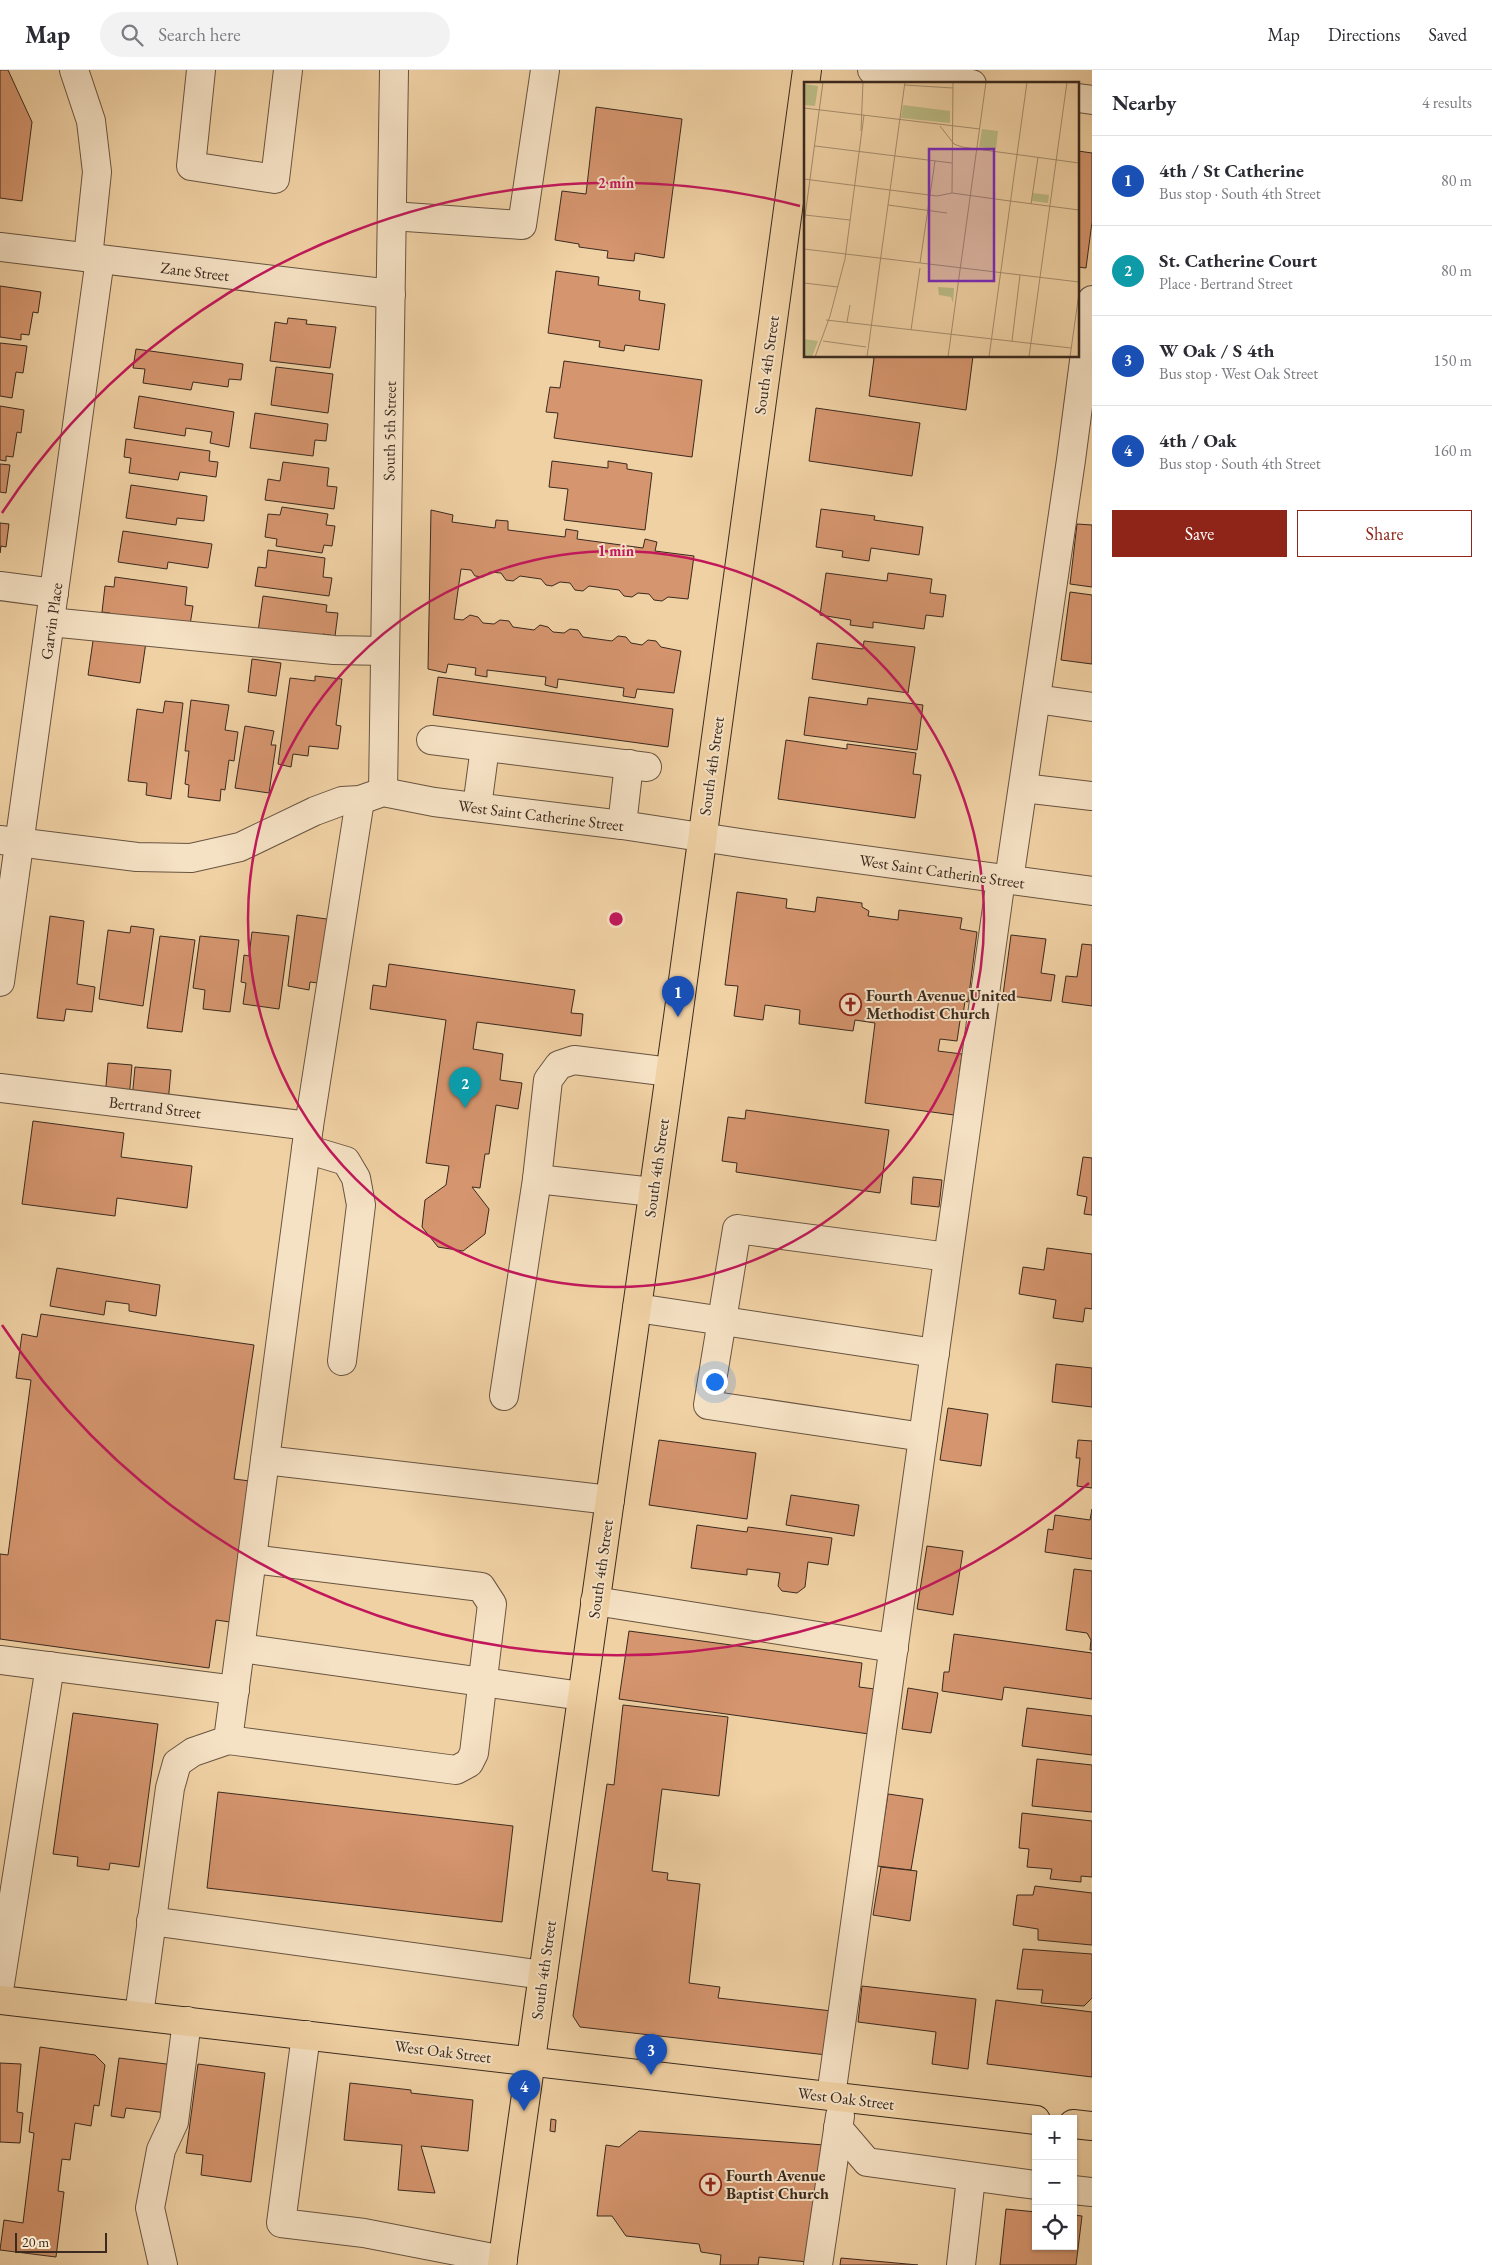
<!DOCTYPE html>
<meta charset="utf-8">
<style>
:root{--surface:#fff;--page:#f2f2f3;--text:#2b2b33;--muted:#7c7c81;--line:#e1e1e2;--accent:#8f2418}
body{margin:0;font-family:"EB Garamond",serif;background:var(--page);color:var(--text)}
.controls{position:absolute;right:15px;bottom:15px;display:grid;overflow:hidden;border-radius:0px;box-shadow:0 1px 4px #0004}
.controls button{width:45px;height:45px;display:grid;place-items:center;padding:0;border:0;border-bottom:1px solid var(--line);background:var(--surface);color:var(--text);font:25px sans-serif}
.scale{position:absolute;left:15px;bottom:12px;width:92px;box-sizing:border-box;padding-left:5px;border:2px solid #3a2a1f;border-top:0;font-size:14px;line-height:18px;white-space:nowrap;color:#3a2a1f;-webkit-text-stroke:4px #f5e1c4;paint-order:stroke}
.you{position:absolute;left:714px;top:1311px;width:18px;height:18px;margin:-12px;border:4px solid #fff;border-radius:50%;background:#1a73e8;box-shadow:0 0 0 8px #1a73e833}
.badge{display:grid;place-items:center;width:32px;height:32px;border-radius:50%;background:var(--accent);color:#fff;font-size:16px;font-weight:700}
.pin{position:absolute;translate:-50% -41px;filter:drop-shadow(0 1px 2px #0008)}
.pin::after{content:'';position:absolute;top:26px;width:18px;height:15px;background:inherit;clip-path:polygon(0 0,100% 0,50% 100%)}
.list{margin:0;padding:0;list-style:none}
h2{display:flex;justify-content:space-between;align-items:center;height:65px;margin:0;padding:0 20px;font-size:21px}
h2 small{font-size:16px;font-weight:400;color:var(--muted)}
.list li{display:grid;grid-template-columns:32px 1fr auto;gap:15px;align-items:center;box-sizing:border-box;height:90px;padding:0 20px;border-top:1px solid var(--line)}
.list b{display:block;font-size:19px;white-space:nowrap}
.list p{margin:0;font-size:16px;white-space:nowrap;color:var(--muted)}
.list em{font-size:16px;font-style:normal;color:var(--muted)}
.actions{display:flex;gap:10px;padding:15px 20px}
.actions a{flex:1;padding:11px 0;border:1px solid var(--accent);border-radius:0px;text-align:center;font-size:18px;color:var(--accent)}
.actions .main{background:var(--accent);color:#fff}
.icon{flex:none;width:28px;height:28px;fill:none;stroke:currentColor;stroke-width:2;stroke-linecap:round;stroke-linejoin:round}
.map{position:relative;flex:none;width:1092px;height:2195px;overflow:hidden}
header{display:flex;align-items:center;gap:30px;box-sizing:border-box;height:70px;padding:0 25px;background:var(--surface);border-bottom:1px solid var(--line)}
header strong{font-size:24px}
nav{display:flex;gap:28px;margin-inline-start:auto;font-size:18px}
.search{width:350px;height:45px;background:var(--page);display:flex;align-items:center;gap:12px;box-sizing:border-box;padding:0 18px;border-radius:28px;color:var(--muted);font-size:19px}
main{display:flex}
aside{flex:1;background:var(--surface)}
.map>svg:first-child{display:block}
.building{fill:#d5956e;stroke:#3a2a1f}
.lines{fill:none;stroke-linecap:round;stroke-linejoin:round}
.minor-casing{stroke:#685440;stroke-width:30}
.major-casing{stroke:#3a2a1f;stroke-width:30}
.minor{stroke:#f5e1c4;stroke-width:28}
.major{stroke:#f0d1a4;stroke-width:28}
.ring{fill:none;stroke:#c2185b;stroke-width:2.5}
.labels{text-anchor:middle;stroke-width:4;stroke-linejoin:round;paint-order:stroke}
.street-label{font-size:16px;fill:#3a2a1f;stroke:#f5e1c4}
.poi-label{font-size:16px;font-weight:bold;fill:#3a2a1f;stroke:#f5e1c4;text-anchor:start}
.inset-road{fill:none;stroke:#a78e6f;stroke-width:1}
.view{fill:#7b2cbf;fill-opacity:0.15;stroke:#7b2cbf;stroke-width:2.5}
.inset-edge{fill:none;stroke:#3a2a1f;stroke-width:2.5}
.centre{fill:#c2185b;stroke:#f5e1c4;stroke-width:2.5}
.ring-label{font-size:15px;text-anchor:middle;font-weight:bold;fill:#c2185b;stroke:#f5e1c4;stroke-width:4;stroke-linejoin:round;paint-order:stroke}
</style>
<header>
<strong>Map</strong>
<div class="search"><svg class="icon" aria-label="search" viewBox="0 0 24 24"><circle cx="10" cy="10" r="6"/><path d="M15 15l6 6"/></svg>Search here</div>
<nav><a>Map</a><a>Directions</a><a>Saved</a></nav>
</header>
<main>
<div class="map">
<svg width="1092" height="2195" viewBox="0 0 1092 2195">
<rect width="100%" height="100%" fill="#f0d1a4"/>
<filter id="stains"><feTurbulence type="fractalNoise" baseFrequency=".004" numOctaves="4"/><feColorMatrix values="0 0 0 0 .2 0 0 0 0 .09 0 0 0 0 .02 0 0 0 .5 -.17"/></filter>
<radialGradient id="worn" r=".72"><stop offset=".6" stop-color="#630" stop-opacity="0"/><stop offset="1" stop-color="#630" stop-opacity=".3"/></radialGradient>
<!-- building -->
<g class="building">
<path d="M0 0H8L32 52 22 131 0 128Z"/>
<path d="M596 37 682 49 664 188 635 183 634 191 607 188 608 181 579 177V174L555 170 562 121 586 124Z"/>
<path d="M1078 81 1092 83V152L1086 198 1078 197Z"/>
<path d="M556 201 599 207 598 215 640 221 639 230 665 234 659 280 625 275 624 281 599 277 600 271 548 263Z"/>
<path d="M0 216 41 222 38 243 33 242 29 265 21 264V270L0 267Z"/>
<path d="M288 248 307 250 306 254 336 257 330 298 270 291 275 252 287 254Z"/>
<path d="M0 273 27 276 23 303 16 302 12 328 0 326Z"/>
<path d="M136 279 243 294 241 310 229 309 228 317 193 312 191 320 143 313 145 299 133 298Z"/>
<path d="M973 286 966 340 869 326 874 288 865 286Z"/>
<path d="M564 291 702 310 692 387 554 368 558 343 546 342 550 317 560 318Z"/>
<path d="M276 297 333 304 328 343 271 335Z"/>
<path d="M139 326 234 342 229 377 210 373 212 362 186 358 185 366 134 358Z"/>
<path d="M0 336 24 340 21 363 17 362 13 387 6 386V391L0 390Z"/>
<path d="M816 338 920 353 912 406 809 391Z"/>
<path d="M255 343 328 354 326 371 315 370 313 386 250 378Z"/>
<path d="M126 369 210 381 209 391 218 392 216 407 180 402 178 410 129 403 131 388 124 387Z"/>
<path d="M552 391 608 398V391L627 394V399L652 403 645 460 564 450 568 419 549 417Z"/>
<path d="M283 392 329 398 327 416 337 417 334 439 265 430 268 409 280 411Z"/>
<path d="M0 394 10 395 6 423 0 422Z"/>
<path d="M131 415 207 426 204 451 177 448 176 455 126 448Z"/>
<path d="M282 437 328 444 326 455 335 456 332 476 324 475 322 483 276 476 277 469 265 467 268 444 280 445Z"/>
<path d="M821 439 875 446 874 450 923 457 919 485 871 478 869 491 842 487 843 481 816 477Z"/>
<path d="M431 440 453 445 452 452 495 458 496 450 508 451V460L565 467 566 459 578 461 577 469 643 478 645 469 657 472 655 481 694 486 688 529 668 527 662 531 654 530 649 524 638 523 632 527 624 526 619 520 589 516 583 521 575 520 570 513 560 512 552 516 546 515 541 509 520 506 513 511 506 510 501 503 490 502 483 507 475 506 471 500 461 499 454 549 463 550 470 545 478 547 483 553 494 554 500 550 509 551 513 557 534 560 540 555 548 557 553 562 564 563 570 559 578 560 583 567 612 571 618 566 626 567 631 573 642 575 648 570 656 571 661 577 681 581 674 623 637 619 635 628 623 626 624 618 558 609 557 618 545 615 546 607 487 600V607L475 605 476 598 448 594 446 603 428 599Z"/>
<path d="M0 453 9 454 6 477 1 476 0 483Z"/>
<path d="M1077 454 1092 455V517L1070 514Z"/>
<path d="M123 461 212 474 208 498 168 492 167 499 118 492Z"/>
<path d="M268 480 325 488 323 507 332 508 329 526 255 516 258 497 266 498Z"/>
<path d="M826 503 887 511 888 503 932 509 930 523 946 525 943 547 926 545 924 559 873 552V558L850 555 851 550 820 545Z"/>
<path d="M115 507 187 517 185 535 193 536 189 561 108 550 110 543 102 542 105 516 114 517Z"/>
<path d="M1070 522 1092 525V594L1061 590Z"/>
<path d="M263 526 327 535 326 542 338 543 335 566 323 564 322 571 258 562Z"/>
<path d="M94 564 146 572 140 613 88 605Z"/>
<path d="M864 571 915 577 908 623 812 609 817 573 863 579Z"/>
<path d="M252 589 281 593 276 626 248 622Z"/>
<path d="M315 606 342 609 336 655 341 656 338 679 309 676 308 686 293 684 291 697 278 694 290 608 315 611Z"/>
<path d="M438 607 673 639 668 677 433 645Z"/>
<path d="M809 627 867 635 868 628 923 635 917 680 804 665Z"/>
<path d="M191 630 229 635 225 660 238 662 234 691 229 690 225 720 221 719 220 731 188 727 189 715 185 714 189 681H185Z"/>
<path d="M165 631 183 633 171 729 146 725 147 713 128 711 137 639 163 643Z"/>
<path d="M245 656 274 661 271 675H276L269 723 235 718Z"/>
<path d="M786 670 847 679V674L916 683 913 704 921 705 915 748 778 729Z"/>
<path d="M737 822 787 829 786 838 815 842 817 827 862 833V837L869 841 868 846 898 850 899 840 962 848 960 859 977 862 968 932 965 931 963 945 961 944 957 971 940 969 938 981 962 984 954 1045 865 1033 875 953 855 950 853 961 799 954 800 940 765 935 763 950 734 946 738 916 725 915Z"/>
<path d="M297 845 334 850 326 914 310 912 309 920 288 916Z"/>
<path d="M50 846 84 851 77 914 95 917 92 942 66 939 64 951 37 948Z"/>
<path d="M131 856 154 859 143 936 99 929 108 860 130 863Z"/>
<path d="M252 862 289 866 279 939 243 934 246 913 241 912 244 885 249 886Z"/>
<path d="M1011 865 1046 869 1041 903 1055 905 1051 931 1003 925Z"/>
<path d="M160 866 195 870 182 962 147 958Z"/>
<path d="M200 866 239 870 230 942 203 939 205 920 193 918Z"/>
<path d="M1082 874 1092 875V936L1062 932 1066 906 1077 907Z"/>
<path d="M389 894 575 920 571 943 583 944 581 966 477 952 473 979 503 984 500 1010 522 1013 518 1039 496 1035 489 1084H485L480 1118 472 1117 489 1139 485 1164 463 1181 438 1177 422 1157 425 1130 446 1115 449 1096 426 1093 446 950 370 939 373 915 386 917Z"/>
<path d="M108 993 132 995 129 1029 105 1027Z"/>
<path d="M135 997 171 1000 168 1033 132 1029Z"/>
<path d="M746 1040 889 1060 880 1123 736 1102 737 1093 722 1091 728 1047 745 1049Z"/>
<path d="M33 1051 124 1063 121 1087 192 1096 187 1138 117 1128 115 1146 22 1134Z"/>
<path d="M1083 1087 1092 1088V1145L1084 1144 1087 1127 1077 1125Z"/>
<path d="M913 1107 942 1110 939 1137 911 1134Z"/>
<path d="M1047 1178 1092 1184V1239L1085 1238 1083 1252 1053 1248 1056 1230 1019 1224 1023 1197 1044 1200Z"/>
<path d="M57 1198 160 1215 156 1246 129 1241V1234L106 1231 104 1245 50 1236Z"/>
<path d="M41 1244 254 1275 234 1409 250 1411 230 1552 216 1550 209 1598 0 1569V1484L8 1485 31 1310 16 1308 22 1264 37 1267Z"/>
<path d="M1056 1294 1092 1298V1337L1052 1332Z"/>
<path d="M948 1338 988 1344 981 1396 940 1390Z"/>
<path d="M659 1370 756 1383 747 1449 649 1435Z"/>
<path d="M1078 1370 1092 1371V1418L1077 1416 1080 1388H1076Z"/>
<path d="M791 1425 859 1435 854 1466 786 1455Z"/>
<path d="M1092 1439V1489L1045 1482 1048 1459 1053 1460 1055 1445 1090 1450Z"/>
<path d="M697 1455 747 1462 748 1457 832 1468 828 1495 808 1492 805 1517 797 1523 782 1521 778 1516 780 1503 747 1499V1505L691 1498Z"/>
<path d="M927 1476 963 1481 953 1545 917 1539Z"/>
<path d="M1074 1499 1092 1501V1580H1090L1091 1570 1087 1563 1066 1560Z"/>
<path d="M629 1561 862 1593 859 1617 875 1619 869 1664 619 1629Z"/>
<path d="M954 1564 1092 1583V1629L1004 1617 1002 1630 942 1621 944 1602H949Z"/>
<path d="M908 1618 938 1623 931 1663 902 1659Z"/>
<path d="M623 1635 728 1647 719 1726 662 1719 652 1801 668 1803 667 1810 700 1814 689 1913 720 1917 718 1928 832 1941 827 1985 580 1957 573 1946 607 1714 614 1715Z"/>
<path d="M1027 1638 1092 1646V1685L1022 1676Z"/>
<path d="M73 1643 158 1654 139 1797 110 1793 109 1800 77 1796 78 1787 53 1784Z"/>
<path d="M1037 1689 1092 1695V1742L1032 1736Z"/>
<path d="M218 1722 513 1756 502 1852 207 1818Z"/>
<path d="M888 1724 923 1729 911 1800 877 1796Z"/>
<path d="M1022 1743 1092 1751V1807L1081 1806V1812L1050 1809 1052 1799 1027 1797 1029 1779 1019 1778Z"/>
<path d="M881 1797 917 1801 910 1851 873 1845Z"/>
<path d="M1035 1816 1092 1823V1875L1038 1870V1859L1013 1855 1017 1825H1033Z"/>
<path d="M1023 1879 1092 1884V1928L1084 1936 1041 1933 1043 1920 1017 1919Z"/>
<path d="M862 1916 976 1929 968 1999 932 1994 936 1962 858 1952Z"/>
<path d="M996 1930 1092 1942V2007L987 1994Z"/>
<path d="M40 1977 95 1985 105 1995 99 2036 94 2035 91 2056 75 2053 70 2090 62 2089 58 2121 64 2122 56 2187 0 2180 4 2150 23 2153 34 2063 29 2062Z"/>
<path d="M119 1988 174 1995 167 2043 126 2038 124 2048 111 2046Z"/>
<path d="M0 1993 21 1994 17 2042 23 2043 20 2073 0 2072Z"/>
<path d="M198 1994 265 2003 251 2112 201 2105 203 2085 186 2083Z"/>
<path d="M350 2013 411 2020V2023L473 2030 468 2081 421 2076 435 2123 398 2120 402 2075 344 2070Z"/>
<path d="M551 2049 556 2050 555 2062 550 2061Z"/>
<path d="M639 2061 824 2075 808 2192 759 2187 758 2195H720L721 2185 701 2182 699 2174 626 2166 612 2146H597L606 2075 619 2077Z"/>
<path d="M1006 2139 1036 2142V2176H1073V2145L1082 2146 1076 2195H1000Z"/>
<path d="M841 2188 918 2195H840Z"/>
</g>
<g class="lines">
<defs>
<g id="minor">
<path d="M74 0 91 51 97 102 88 188"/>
<path d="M201 0 191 96 275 109 288 0"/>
<path d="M872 0 972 14"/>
<path d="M1078 28 1092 30"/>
<path d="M392 146 522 155 545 0"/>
<path d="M0 177 391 224"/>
<path d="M0 516 54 523"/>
<path d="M50 552 334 580 385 581"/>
<path d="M1036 629 1092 637"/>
<path d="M431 670 647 697"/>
<path d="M1023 718 1092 726"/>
<path d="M383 722 394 0"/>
<path d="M477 737 485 677"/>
<path d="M622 755 629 694"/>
<path d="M0 770 137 787 191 788 240 777 315 741 342 731 360 730 383 722 434 732 622 755 747 774 1092 821"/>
<path d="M1009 810 1071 390 1092 230"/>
<path d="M0 912 100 189"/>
<path d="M0 1018 309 1056"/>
<path d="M306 1079 346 1091 356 1108 361 1135 342 1291"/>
<path d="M537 1109 653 1122"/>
<path d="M637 1238 935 1283"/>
<path d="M504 1326 537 1109 548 1010 559 995 574 990 670 1002"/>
<path d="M923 1367 708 1335 737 1159 948 1187"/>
<path d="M265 1390 610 1430"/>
<path d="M595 1531 894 1578"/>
<path d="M241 1578 582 1626"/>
<path d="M0 1590 235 1620"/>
<path d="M228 1670 456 1700 469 1693 474 1683 492 1534 481 1517 252 1489"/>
<path d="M151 1851 543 1905"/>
<path d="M0 1914 50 1596"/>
<path d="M139 1945 170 1718 177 1693 193 1682 228 1670 309 1056 360 730"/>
<path d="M306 1965 281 2153 364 2163 503 2190"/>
<path d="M831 2026 1001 809"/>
<path d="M838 2058 867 2092 1036 2115"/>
<path d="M1073 2120 1092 2122"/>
<path d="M163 2195 150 2138 161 2080 174 2052 187 1951"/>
<path d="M818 2195 840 2046"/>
<path d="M961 2195 971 2108"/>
</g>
<g id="major">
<path d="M0 1930 1036 2050"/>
<path d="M1073 2054 1092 2056"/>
<path d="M502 2195 678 947 807 0"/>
</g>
</defs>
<!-- minor casing -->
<use href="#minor" class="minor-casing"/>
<!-- major casing -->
<use href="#major" class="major-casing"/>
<!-- minor -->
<use href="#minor" class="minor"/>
<!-- major -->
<use href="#major" class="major"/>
</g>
<!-- distance rings -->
<g class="ring">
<circle cx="616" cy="849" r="368"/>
<path d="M1089 1413A736 736 0 0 1 2 1255M2 443A736 736 0 0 1 800 136"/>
</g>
<!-- icons -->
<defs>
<symbol id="church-ring" viewBox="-11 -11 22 22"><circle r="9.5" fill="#f5e1c4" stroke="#8f2418" stroke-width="1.5"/><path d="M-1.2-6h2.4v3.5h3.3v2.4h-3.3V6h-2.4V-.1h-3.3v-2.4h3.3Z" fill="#8f2418"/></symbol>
</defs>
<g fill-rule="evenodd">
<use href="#church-ring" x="838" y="922" width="25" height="25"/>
<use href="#church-ring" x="698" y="2102" width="25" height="25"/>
</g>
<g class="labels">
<!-- street labels -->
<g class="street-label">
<text transform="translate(195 201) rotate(7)" y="6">Zane Street</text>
<text transform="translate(766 295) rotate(-82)" y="6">South 4th Street</text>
<text transform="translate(389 361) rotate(-89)" y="6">South 5th Street</text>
<text transform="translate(51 551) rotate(-82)" y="6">Garvin Place</text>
<text transform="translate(711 696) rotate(-82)" y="6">South 4th Street</text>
<text transform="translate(541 745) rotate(7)" y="6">West Saint Catherine Street</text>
<text transform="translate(942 801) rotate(8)" y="6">West Saint Catherine Street</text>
<text transform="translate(155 1037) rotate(7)" y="6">Bertrand Street</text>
<text transform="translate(656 1098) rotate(-82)" y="6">South 4th Street</text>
<text transform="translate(600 1499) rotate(-82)" y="6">South 4th Street</text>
<text transform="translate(543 1900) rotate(-82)" y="6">South 4th Street</text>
<text transform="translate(443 1981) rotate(7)" y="6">West Oak Street</text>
<text transform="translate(846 2028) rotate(7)" y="6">West Oak Street</text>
</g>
<!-- poi labels -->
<g class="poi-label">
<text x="866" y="931">Fourth Avenue United<tspan x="866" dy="18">Methodist Church</tspan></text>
<text x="726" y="2111">Fourth Avenue<tspan x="726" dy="18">Baptist Church</tspan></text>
</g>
</g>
<!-- overview -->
<g transform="translate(804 12)">
<rect width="275" height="275" fill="#f0d1a4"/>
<path d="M0 2 14 4 11 24 0 23ZM99 23 146 29V41L97 36ZM178 47 194 49 192 67 175 65ZM229 111 245 113 244 121 228 119ZM134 205 150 206 149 221 147 215 135 213ZM0 257 14 259 8 275H0Z" fill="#bbbb85"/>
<path class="inset-road" d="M101 3 149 6M0 26 176 47M136 44 150 62 158 65 275 81M57 49 59 0M11 64 148 81M0 97 133 114 148 111 206 119M148 111 149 0M206 119 275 128M227 122 234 75M84 123 143 131M1 133 46 138M0 142 19 0M0 167 275 200M116 181 131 79M0 201 34 205M22 238 267 266M43 240 46 223M107 248 116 186M19 259 62 265M208 259 216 193M11 275 26 234 41 177 60 33M63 275 101 0M144 275 182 0M185 275 223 0M225 275 263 0M266 275 275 211"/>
<path class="view" d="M125 67H190V199H125Z"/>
<rect width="275" height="275" class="inset-edge"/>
</g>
<circle cx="616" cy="849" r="8" class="centre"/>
<g class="ring-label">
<text x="616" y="118">2 min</text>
<text x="616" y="486">1 min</text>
</g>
<rect width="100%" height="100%" filter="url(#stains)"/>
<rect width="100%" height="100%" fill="url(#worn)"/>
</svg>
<div class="controls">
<button>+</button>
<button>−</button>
<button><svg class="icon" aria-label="locate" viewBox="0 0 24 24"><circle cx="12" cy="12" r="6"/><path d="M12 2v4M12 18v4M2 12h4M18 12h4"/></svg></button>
</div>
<div class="scale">20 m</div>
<div class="you"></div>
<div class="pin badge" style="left:678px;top:947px;background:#1a4fb4">1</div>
<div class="pin badge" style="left:465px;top:1038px;background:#0f9aa8">2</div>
<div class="pin badge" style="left:651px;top:2005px;background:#1a4fb4">3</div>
<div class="pin badge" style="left:524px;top:2041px;background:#1a4fb4">4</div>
</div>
<aside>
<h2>Nearby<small>4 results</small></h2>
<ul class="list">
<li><span class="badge" style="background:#1a4fb4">1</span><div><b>4th / St Catherine</b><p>Bus stop · South 4th Street</p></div><em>80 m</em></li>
<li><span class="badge" style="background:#0f9aa8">2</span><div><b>St. Catherine Court</b><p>Place · Bertrand Street</p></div><em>80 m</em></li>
<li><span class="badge" style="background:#1a4fb4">3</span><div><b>W Oak / S 4th</b><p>Bus stop · West Oak Street</p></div><em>150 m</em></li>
<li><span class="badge" style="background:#1a4fb4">4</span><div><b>4th / Oak</b><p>Bus stop · South 4th Street</p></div><em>160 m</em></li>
</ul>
<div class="actions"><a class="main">Save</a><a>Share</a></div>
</aside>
</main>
